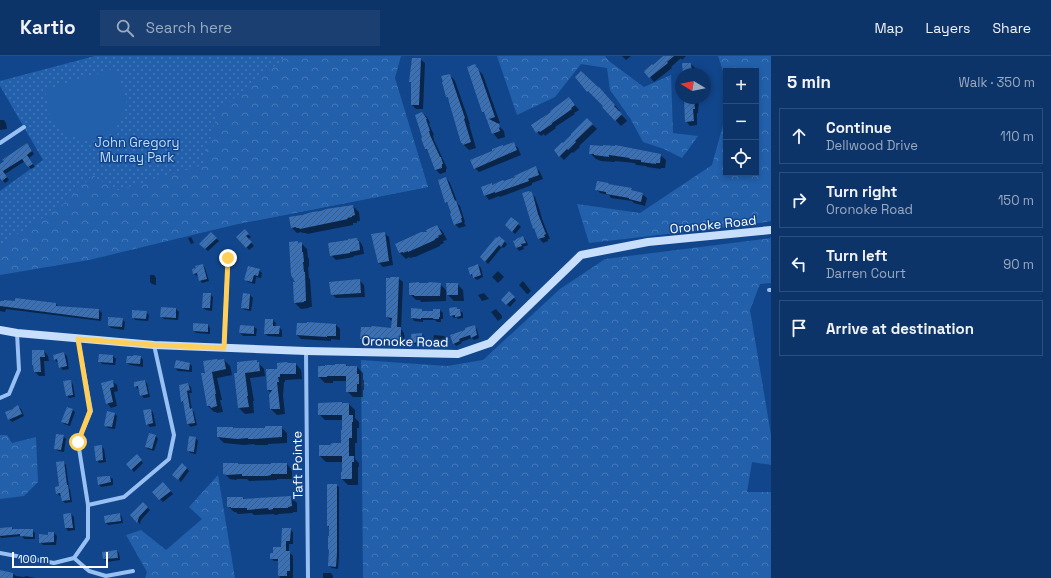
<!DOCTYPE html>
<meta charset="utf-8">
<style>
:root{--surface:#0d3469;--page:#1b3f71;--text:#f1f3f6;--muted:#9aaac0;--line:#2d4f7d}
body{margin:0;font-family:"Space Grotesk",sans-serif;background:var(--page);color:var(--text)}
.controls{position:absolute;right:12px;top:12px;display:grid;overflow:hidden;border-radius:0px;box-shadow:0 2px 6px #0003}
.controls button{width:36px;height:36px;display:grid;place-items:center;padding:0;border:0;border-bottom:1px solid var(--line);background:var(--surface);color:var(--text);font:20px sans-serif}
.compass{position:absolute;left:675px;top:12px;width:36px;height:36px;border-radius:50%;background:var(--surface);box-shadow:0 2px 6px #0003;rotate:280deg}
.scale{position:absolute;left:12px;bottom:10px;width:96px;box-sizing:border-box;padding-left:4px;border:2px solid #fff;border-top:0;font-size:11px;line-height:14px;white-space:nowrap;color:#fff;-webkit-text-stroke:3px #11468c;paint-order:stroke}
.stop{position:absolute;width:12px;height:12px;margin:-9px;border:3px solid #ffcf59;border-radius:50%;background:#fff}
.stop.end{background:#ffcf59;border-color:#fff;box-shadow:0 1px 4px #0008}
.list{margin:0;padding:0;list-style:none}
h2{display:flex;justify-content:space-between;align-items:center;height:52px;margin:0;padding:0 16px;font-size:17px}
h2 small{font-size:13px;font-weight:400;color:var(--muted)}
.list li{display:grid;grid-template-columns:26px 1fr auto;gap:12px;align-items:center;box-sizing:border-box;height:56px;margin:0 8px 8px;padding:0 8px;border:1px solid var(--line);border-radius:0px}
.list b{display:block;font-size:15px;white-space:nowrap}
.list p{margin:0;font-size:13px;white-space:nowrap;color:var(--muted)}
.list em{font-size:13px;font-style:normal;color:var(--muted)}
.icon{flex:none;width:22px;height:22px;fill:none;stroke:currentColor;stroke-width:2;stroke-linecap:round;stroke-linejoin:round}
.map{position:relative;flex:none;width:771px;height:522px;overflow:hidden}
header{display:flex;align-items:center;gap:24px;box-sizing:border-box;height:56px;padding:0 20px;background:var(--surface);border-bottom:1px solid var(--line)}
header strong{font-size:19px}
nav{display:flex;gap:22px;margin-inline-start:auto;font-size:14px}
.search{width:280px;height:36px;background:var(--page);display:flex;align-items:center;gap:10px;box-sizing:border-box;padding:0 14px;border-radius:0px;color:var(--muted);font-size:15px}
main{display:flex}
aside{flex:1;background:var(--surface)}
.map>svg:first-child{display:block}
.green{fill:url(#green-dots)}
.forest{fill:url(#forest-crowns)}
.pitch{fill:#2260ac}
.shadow{fill:#0007}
.building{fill:url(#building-hatch)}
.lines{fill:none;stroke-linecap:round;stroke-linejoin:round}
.street{stroke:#98c0f2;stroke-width:4}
.secondary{stroke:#c7defc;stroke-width:8}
.route{stroke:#ffcf59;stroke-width:5}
.labels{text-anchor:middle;stroke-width:3;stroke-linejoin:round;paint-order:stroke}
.park-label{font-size:13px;fill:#bfdbfd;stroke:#11468c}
.street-label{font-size:13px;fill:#fff;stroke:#11468c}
</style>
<header>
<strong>Kartio</strong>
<div class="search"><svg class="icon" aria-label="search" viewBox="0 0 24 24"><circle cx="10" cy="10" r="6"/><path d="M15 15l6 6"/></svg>Search here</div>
<nav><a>Map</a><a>Layers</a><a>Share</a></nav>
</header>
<main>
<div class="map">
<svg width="771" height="522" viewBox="0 0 771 522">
<defs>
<pattern id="green-dots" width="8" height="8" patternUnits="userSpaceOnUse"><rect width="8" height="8" fill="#2260ac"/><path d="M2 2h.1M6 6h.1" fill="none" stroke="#4378b8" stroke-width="1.8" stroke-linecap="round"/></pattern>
<pattern id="forest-crowns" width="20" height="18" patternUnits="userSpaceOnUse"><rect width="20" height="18" fill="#2260ac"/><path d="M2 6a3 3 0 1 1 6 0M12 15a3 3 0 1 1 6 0" fill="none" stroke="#4378b8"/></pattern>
<pattern id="building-hatch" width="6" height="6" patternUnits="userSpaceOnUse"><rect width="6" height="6" fill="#3970b6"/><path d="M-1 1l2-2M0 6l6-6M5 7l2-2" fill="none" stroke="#435c7c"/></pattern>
</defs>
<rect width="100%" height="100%" fill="#11468c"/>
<!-- green -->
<path class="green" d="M95 0H376L428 131 0 214V135L43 104 0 30V25Z"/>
<!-- forest -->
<g class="forest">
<path d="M287 0H401L395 22 428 131 238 168 89 204 0 219V193L16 179 61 150 93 119 115 135 203 109 218 55Z"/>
<path d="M497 0H605L609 5 644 31 671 19 673 77 698 80 682 102 664 93 643 86 630 62 610 34 607 12 581 8 555 41 517 59Z"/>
<path d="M718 0H771V165L755 168 589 187 577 148 640 157 712 109 726 58V117H756V15H726V24Z"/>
<path d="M771 182V227L760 228 750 254 771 379V409L752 406 747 436H771V522H363L361 304 447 310 483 304 560 233 605 203Z"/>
<path d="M0 379H7L12 387 36 381 38 426 24 440 0 443Z"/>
<path d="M218 419 235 522H145L147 516 126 479 141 474 166 494 202 463 189 451Z"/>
</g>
<!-- pitch -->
<path class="pitch" d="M116 12 127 48 114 77 85 85 67 78 51 66 45 34Z"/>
<!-- shadow -->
<g class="shadow">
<path d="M622 0H631L626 4Z"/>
<path d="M663 0H686L682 4 681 2 671 11 672 12 654 26 646 16Z"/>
<path d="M420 3 425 7 423 53H416L412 49Z"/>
<path d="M691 8 695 12V18H684Z"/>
<path d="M475 10 483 19 500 67 497 68 504 75 505 81 498 83 493 77 486 58 483 56Z"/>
<path d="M450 19 455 25 470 68H469L476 92 469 94 462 87Z"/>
<path d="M599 32 605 38 620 55 619 56 627 65 621 70 603 51 604 50 598 33Z"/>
<path d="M569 42 579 54 574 57 575 58 555 71 556 72 545 80 544 78 541 80 537 76Z"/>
<path d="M687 42H699L698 57H697V69L690 70 686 65Z"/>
<path d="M422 57 427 61 430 67 429 68 434 79H433L434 84 447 112 446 113V116L440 118 436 114 428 95 426 93 423 82Z"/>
<path d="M587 63 597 73 579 90 580 91 573 97 572 96 564 104 555 95 563 88Z"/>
<path d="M0 64H4L6 67 7 73 0 74Z"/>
<path d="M513 87 518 92 521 99 479 116 475 112 504 91Z"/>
<path d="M29 90 34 98 29 102 35 111 31 113 25 105 5 118 9 124 5 127 0 121V109Z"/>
<path d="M590 97 660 99 666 104 665 112H661V113L647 111 646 110 636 109 635 107 615 105V106L601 105 596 103Z"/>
<path d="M536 112 540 116 543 123 532 127V129L500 141 499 140 489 144 485 139 491 128 492 129 504 126Z"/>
<path d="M446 122 450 127 458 148 460 150 465 166 464 167 466 170 459 172 455 168 452 158 448 148 446 146Z"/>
<path d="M596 133H631L633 136 642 138 647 142 645 150 634 147 632 145 611 142 609 139 600 137Z"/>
<path d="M531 137 535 141 539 152 542 163 550 183H548V185L543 187 539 182 536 175 534 172Z"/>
<path d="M353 150 359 156 360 165H357V167H353V169L307 178 306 177H303L301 176 297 177 291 171Z"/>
<path d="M511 162 521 171 515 178 506 169Z"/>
<path d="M437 170 443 176 447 184 443 185 444 187 440 189V190L415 201H414L410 202 409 201 406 203 400 197 396 188 428 177Z"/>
<path d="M244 175 251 181 248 183 254 190 249 194 238 181Z"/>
<path d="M211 177 219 185 208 195 200 188Z"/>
<path d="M384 177 389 181 393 209 383 211 379 207Z"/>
<path d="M191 181 194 187 191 188 188 182Z"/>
<path d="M499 181 507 188 504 192 502 191 488 208 484 204Z"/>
<path d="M523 181 526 184 528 189 523 191 524 193 519 195 517 192 515 186Z"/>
<path d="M357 183 361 187 363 191 364 198 353 200 354 201 336 204 331 199Z"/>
<path d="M298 187H301L307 193 308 202 309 203V211H308L309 222 310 223 312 251H309V252L301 253 295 247Z"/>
<path d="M203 209 205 212 209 225 202 227 200 224 199 220H197L194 218Z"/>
<path d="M478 209 481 212 483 221 477 224 471 219 469 213Z"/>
<path d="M259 214 262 217 261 222 256 221 255 228 248 226 245 223Z"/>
<path d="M498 215 504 221 498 227 492 221Z"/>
<path d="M150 219H154L156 222V229L152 228 150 226Z"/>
<path d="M398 222 403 226 401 273 404 277 405 288 395 287V288L376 287 375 288 365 287 361 283 362 274 392 273V265L387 261Z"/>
<path d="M360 225 364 229 365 241 336 242 332 238Z"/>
<path d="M523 225 531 235 528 238H527L519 229Z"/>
<path d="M440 228 446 234V245L421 246 420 244H416L410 238Z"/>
<path d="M457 228 463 234 464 245H454L448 239Z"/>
<path d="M484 237 489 243 482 245 478 239Z"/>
<path d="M509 237 516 244 510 251 502 244Z"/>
<path d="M210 238 213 241 212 255 206 254 203 252Z"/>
<path d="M250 239 253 242 251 255 245 254 242 252Z"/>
<path d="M0 246 56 248 59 251 99 254 102 257 101 265 6 253 5 256 0 255Z"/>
<path d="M162 252 176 253 179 256 178 264 164 263 161 260Z"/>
<path d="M456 252 463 257V262L458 263 457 261 454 262 451 259Z"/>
<path d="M496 253 502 260V262L498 265 491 256Z"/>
<path d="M440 254 443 257V263H441V266H437L435 264H423V266L414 265 412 262 423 256Z"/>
<path d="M146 256 149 259 148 265 135 264 133 261Z"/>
<path d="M122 263 125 266 124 274 111 272 109 270Z"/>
<path d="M273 264 276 267 275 271H279L282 274V281L268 280 265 278Z"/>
<path d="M208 269 210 272V278L196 277 194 275Z"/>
<path d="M336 269 340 273V284L331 283V285L301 283 297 279Z"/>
<path d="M474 270 477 273 479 282 474 284 472 282 461 286 462 287 456 290 454 287Z"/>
<path d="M254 271 257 273 256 280H243L240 277Z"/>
<path d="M422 278 425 281V287H422V288L416 289 413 286Z"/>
<path d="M434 279 444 280 446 282V288L436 287 433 285Z"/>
<path d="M44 295 48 300 49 305H44L45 320H39L35 316 33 309Z"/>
<path d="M64 297 67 300 69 313 63 314 60 311 59 306H57L54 303Z"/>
<path d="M113 300 116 303 115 309 102 308 99 305Z"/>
<path d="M141 301 143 304V311L130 309 127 307Z"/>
<path d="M224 304 230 310 232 319 217 322 222 344H220L223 356 217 357 216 356H214L208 350 207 317 218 305Z"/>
<path d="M257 305 264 313 265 320 250 322 254 345H253L254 357 245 358 239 352 235 318Z"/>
<path d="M190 308 192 310V316L178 315 175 312Z"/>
<path d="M296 308 301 314 302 323 285 324V326H284L283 340 285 358 277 359 271 353V337L268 334 278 314Z"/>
<path d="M346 309 348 311H357L363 317V323L364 325V334H363V341H353L347 335V325H333V327H325L319 321Z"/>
<path d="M70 325 73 328 75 341 69 342 67 339Z"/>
<path d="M112 325 117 329 118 335 114 336 117 350 111 352 107 347 102 327Z"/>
<path d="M145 325 147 327 150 341 144 342 141 339 140 332 138 333 135 330Z"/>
<path d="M188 328 191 331 192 337H189L192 354 194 356 197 369 191 371 188 368 184 348 182 345Z"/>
<path d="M343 348H349L355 354V362L359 366V372H357V387H355V403L359 407V411H358V429H348L342 423 343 417V406H326L320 400 330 390 342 388 343 375V364H325L319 358Z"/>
<path d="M18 351 21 353 24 360 12 366 9 363Z"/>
<path d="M73 354 75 356 70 370 64 368 62 365Z"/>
<path d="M150 354 153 356 156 370 150 371 147 368Z"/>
<path d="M115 358 117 360 115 373 108 372 105 369Z"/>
<path d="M281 371 287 377V387L268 388V389H255L254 388 244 389 224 387 218 381 234 373H266Z"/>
<path d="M63 380 66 383 64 396 58 395 55 392Z"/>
<path d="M156 380 158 383 154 395 148 393 146 391Z"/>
<path d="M196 382 198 385 196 398 190 397 188 394Z"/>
<path d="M101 390 104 393 106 406 99 407 97 404Z"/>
<path d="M137 400 143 407 134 416 127 408Z"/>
<path d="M64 407 66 409 69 432 70 433 72 446 65 447 63 445 62 440H60L57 437 60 431Z"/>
<path d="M287 408 292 414V423H277V424L249 425 247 423H237L236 424 230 423 224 417 239 409Z"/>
<path d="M187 412 189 415 181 426 176 421Z"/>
<path d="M110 421 113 423V429L101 431 99 428Z"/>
<path d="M165 429 173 438 163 446 153 436Z"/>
<path d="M328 429H336L339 431V501L338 513 332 512 329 510 330 495 329 494 330 472 328 470Z"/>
<path d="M291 441 297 447V456H293V457L278 458V459H275L274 458 254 459 252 457 238 458 236 456H234L228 450 243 442 245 444Z"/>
<path d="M143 447 150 454 141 464 140 468 132 459Z"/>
<path d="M71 458 74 461 75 474 68 475 66 472 64 459Z"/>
<path d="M120 458 122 461 123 467 108 469 106 467Z"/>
<path d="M12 472 14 474H32L35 477V483H24L22 480 2 482 0 481V473Z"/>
<path d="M290 473 293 476V488H289V496L293 500V522H281L279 520V505H274L271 502 282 492Z"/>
<path d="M54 477 57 480 56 489H43L40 486 49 480Z"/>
<path d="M117 495 119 497 120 504 107 506 104 503Z"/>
<path d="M0 515 13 518 16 520 24 521 26 520 35 522H0Z"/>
<path d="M323 517H331L333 520V522H323Z"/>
</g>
<!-- building -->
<g class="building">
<path d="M663 0H674L667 6 668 7 649 22 644 16H645L644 15 652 8 653 9Z"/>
<path d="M412 2H421L419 49H411V26H409Z"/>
<path d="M682 7H691L692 18H683Z"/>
<path d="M475 8 477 12H478L495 61 489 63 499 68 500 71 499 72 500 75 492 78 484 56H482L467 11Z"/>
<path d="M581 15 598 31H599L615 49 614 50 622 58 615 65 602 51 603 50 588 35 587 36 575 21Z"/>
<path d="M450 18 465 62 464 63 471 86 463 89 462 87H461L449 46 448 41H446L442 26H443L441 20Z"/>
<path d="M569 41 575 49 571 52 572 53 552 67V68L540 76 539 75 536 77 531 69 551 56 550 55Z"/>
<path d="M684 42H694L695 53H693L694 65 685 66Z"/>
<path d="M422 56 427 63H426L430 75H429L430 79 440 101H441L443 108H442V112L435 114 427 93H425L421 82 422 81 415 59Z"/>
<path d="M587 62 593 68 575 85 576 86 568 94 567 93 559 101 554 94 562 86 563 87 571 79V78Z"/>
<path d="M514 86 517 94 474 113 470 104 492 95V93L503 89V90Z"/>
<path d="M27 87 32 95 27 99 33 108 28 111 22 103 3 115 7 121 2 125 0 122V108L4 105 2 104Z"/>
<path d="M590 89 603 90V89L615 90V89L661 98 660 107H656V108L641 106V104L629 103 630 102 609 99V101L594 99V98H589Z"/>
<path d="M536 110 539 119 528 123 529 125 495 137V136L484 140 481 131 492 127V129L503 124 504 125 515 121 514 120Z"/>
<path d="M446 121 455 145 456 144 462 162H461L462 166 454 169 450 158 451 157 447 146 445 147 438 124Z"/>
<path d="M597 125 609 127 608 128 632 132 631 134 643 137 641 146 629 143V142L606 138V136L595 134Z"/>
<path d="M529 135 530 136 531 135 533 139 538 158 546 178 544 179 545 181 538 183 534 172 533 173 522 137Z"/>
<path d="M353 149 355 159 352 160V161L347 162 348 163 300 173 299 172H296V171L291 172 289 161 302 159 312 156 321 155 326 153Z"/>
<path d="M511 161 519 167 512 176 505 169Z"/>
<path d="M437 169 442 178 438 180 439 181 435 183V184L408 196V195L403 197V196L399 197 395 188 421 176H427L426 174Z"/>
<path d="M245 173 249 178 246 180 252 186 246 192 236 181Z"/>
<path d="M211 176 217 182 205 193 199 188Z"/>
<path d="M385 176 389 205 378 207 371 178Z"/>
<path d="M499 180 505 185 501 191 499 189 485 206 480 201 496 181 497 182Z"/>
<path d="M523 180 526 187 521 188 522 190 516 192 513 185 516 184V183Z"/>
<path d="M357 182 358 185H359L360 194 350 196V197L330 200 328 187 348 184V183Z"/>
<path d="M298 185V187L302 186V196H303L304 206H303L304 216H305L306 245H304V246L294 247 293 226H295L291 219 289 186Z"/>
<path d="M203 208 207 223 199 225 197 217 193 218 192 213 196 212 195 210Z"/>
<path d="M478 208 481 219 473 222 472 218 470 219 468 212Z"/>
<path d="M248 210 260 213 258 220 254 219 252 226 244 224Z"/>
<path d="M390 221H399L397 271H401V284L360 283 361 271H371L372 270 391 272 392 262 386 261V222H390Z"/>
<path d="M360 223 361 237 331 239 329 226Z"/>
<path d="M419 226V227H428L429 226 441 227 440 240H414V239H409V227Z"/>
<path d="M446 227H458V239H447Z"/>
<path d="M509 235 515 241 506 249 501 244Z"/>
<path d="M203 237H211L210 252H202Z"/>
<path d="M243 237 250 238 249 253 241 252Z"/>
<path d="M15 242 56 247V250L99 253V263L0 250V245H4V244L15 245Z"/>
<path d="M161 251 176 252V262L160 261Z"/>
<path d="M457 251V253H460L461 260 455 261V259L450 260 449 252Z"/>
<path d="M411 252 422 253V255H433V253H440V261H439V263H433V262H421V263L411 262Z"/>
<path d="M132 254 147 255 146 263 132 262Z"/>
<path d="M108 261 123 262 122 271 108 270Z"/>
<path d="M265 263H273V270H280L279 278H264Z"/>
<path d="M307 266 336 268V280H327V281L296 279 297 267H307Z"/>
<path d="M193 267 208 268V276L193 275Z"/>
<path d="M240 269 254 270V278L239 277Z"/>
<path d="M475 269 477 279 471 282 470 279 459 283 460 285 453 288 450 279 465 274V272Z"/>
<path d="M422 277 423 285H420V286L412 287 411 278Z"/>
<path d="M32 294H44L45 301H40L41 316H34L33 309H32Z"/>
<path d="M64 296 67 310 59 312 57 303 54 304 53 299Z"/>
<path d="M99 298 113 299V307L98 306Z"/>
<path d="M134 299 141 300 140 308 126 307 127 300H133Z"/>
<path d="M217 303 218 304 224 303 226 313 212 316 216 338H215L217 350 211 352 210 350H207L201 317H205L203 305Z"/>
<path d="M176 304 190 307 189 314 174 312Z"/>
<path d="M257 304V306H259L260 315 245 317 248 340H247L249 351 238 352 234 317H237V306Z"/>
<path d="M287 306 288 307H296V318H280V321H278L279 326H277L280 353H270L269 339 272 334H267L266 313H277V307Z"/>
<path d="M335 308H346V310H357V318H359V328H357V336H346V320H327V321H318V310H325V309H335Z"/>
<path d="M71 324 73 339 66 340 63 325Z"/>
<path d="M113 324 114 331 110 332 113 346 106 348 101 327Z"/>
<path d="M145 324 148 338 140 340 138 330 134 331V326Z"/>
<path d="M188 327 190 334 187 335 190 353 192 352 195 367 187 368 183 345 181 346 179 329Z"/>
<path d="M342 346V347H349V359H353V366H352V382H349V400H354V406H352V423H341V416H342V400H319V389H330L332 387H341V374H342V359H318V347Z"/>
<path d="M18 349 22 358 8 364 5 356 13 353V352Z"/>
<path d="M67 351 73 353 68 368 61 366Z"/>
<path d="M151 353 153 367 146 369 143 354Z"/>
<path d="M107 355 115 357 112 371 104 370Z"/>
<path d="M265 370H282V381L254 383H248V382L237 383 217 381V371H233V372H265Z"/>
<path d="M149 377 156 379 152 393 145 391Z"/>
<path d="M56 378 64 379 61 394 54 393Z"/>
<path d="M189 380 196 381 194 396 187 395Z"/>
<path d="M102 389 103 404 96 405 94 390Z"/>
<path d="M137 398 142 404 131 414 126 408Z"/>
<path d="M64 405 67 429H68L70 444 62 445 60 437 56 438 55 431 59 430 56 406Z"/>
<path d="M182 407 187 412 178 424 172 419Z"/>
<path d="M223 407H238V408H271V407H287V418H271V419L267 420H242V418L227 419 223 418Z"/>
<path d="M106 420H110L111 426 98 429 97 421Z"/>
<path d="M163 426 171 435 159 444 152 436Z"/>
<path d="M327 428H337V497L336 511 328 510 329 494H328V480H329V470H327Z"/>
<path d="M291 440 292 450 288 451V452H273V453L269 454 268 452 247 454V452H231V451H227V441H243V443Z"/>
<path d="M143 446 148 451 139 461 137 467 130 459Z"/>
<path d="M71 457 73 472H65L63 458Z"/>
<path d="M120 457 121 465 105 467 104 460Z"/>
<path d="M12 471V473H33V481L20 480V478L0 480V472Z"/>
<path d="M282 472H291L290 485H286V495H290V515H287V520H278V503H270V497H273V491H281Z"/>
<path d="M48 476H54V486L39 487V478L48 479Z"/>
<path d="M117 494 118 502 103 503 102 496Z"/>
<path d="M0 514 13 517V522H0Z"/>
</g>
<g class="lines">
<!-- street -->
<g class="street">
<path d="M0 87 24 71"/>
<path d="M769 234H771"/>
<path d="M224 292 228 202"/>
<path d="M306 295 308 522"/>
<path d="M0 342 9 338 19 314 17 277"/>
<path d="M88 449 124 441 169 403 174 379 154 289"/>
<path d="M0 497 54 507 74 502 88 482V449L78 386 91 355 78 283"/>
<path d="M74 502 89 515 106 520 133 515"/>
</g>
<!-- secondary -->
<path class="secondary" d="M0 274 17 277 154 289 306 295 458 298 490 287 581 199 648 186 771 174"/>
</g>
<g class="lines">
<!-- route -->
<path class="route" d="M78 386 90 355 78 283 154 289 224 292 228 202"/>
</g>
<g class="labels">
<!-- park labels -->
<g class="park-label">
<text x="137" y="91">John Gregory<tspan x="137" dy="15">Murray Park</tspan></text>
</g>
<!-- street labels -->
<g class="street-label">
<text transform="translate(713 168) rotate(-6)" y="5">Oronoke Road</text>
<text transform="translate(405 285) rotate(1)" y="5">Oronoke Road</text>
<text transform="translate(297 409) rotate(-91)" y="5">Taft Pointe</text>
</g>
</g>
</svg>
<div class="controls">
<button>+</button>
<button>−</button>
<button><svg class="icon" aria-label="locate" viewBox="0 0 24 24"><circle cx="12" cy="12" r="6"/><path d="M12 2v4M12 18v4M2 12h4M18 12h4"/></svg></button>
</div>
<svg class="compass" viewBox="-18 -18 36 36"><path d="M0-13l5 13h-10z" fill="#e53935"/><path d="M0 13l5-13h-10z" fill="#9aaac0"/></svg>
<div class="scale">100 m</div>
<div class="stop" style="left:78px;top:386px"></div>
<div class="stop end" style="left:228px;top:202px"></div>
</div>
<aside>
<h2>5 min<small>Walk · 350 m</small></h2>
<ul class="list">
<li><svg class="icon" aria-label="ahead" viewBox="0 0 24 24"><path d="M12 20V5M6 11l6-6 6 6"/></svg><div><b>Continue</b><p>Dellwood Drive</p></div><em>110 m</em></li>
<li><svg class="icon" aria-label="right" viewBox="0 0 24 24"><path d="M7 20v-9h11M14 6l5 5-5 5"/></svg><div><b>Turn right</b><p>Oronoke Road</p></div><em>150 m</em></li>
<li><svg class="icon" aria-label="left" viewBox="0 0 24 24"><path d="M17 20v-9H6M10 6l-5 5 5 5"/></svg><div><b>Turn left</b><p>Darren Court</p></div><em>90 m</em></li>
<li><svg class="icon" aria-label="arrive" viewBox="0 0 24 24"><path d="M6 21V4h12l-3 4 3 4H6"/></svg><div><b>Arrive at destination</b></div></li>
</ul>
</aside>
</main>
